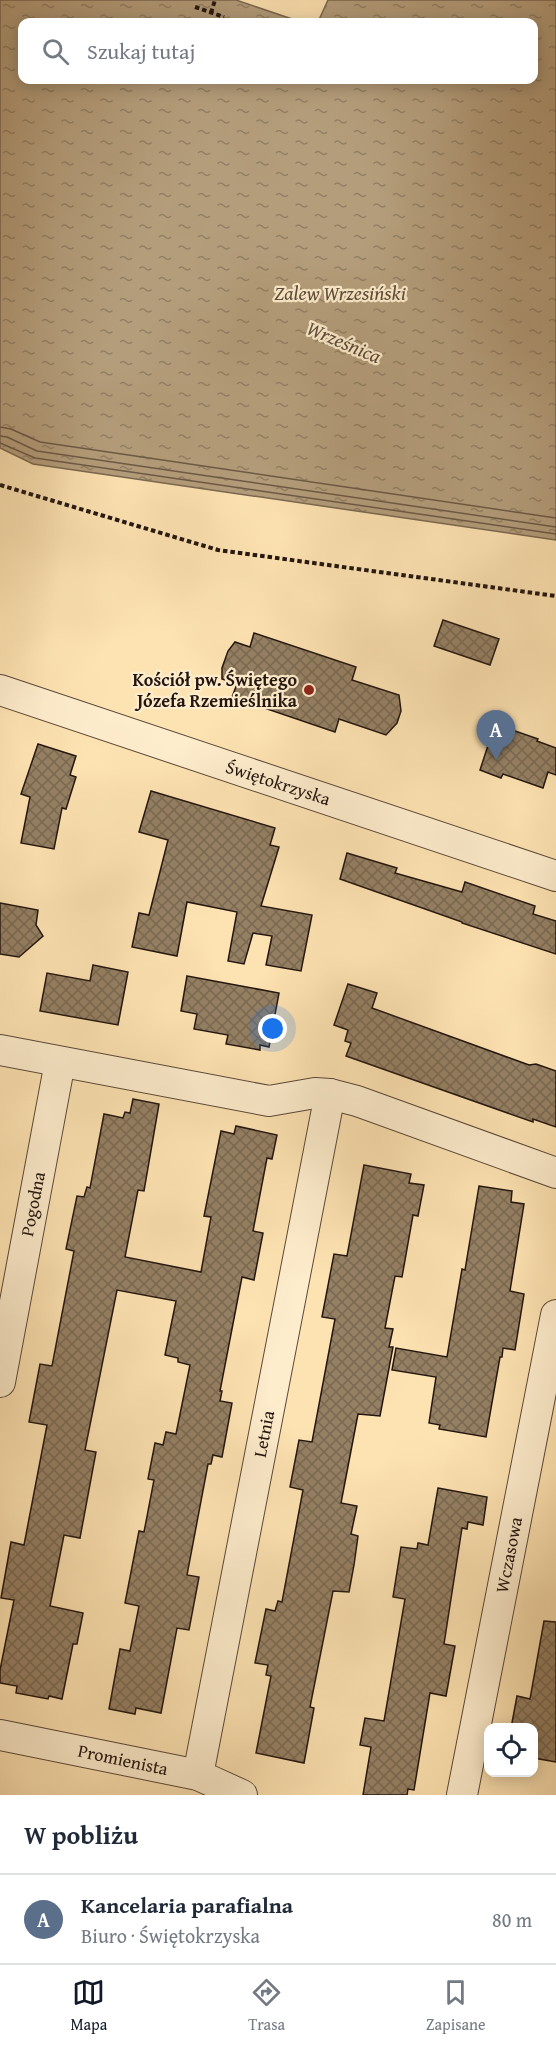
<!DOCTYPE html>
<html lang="pl">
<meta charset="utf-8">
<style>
:root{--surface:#fff;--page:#f2f2f3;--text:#1f2937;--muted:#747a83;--line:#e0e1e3;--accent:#111827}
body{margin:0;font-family:"Gentium Book Plus",serif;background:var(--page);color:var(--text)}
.controls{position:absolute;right:18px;bottom:18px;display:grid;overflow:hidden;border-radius:12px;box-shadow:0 3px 15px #0003}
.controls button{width:54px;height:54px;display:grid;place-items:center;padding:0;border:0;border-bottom:2px solid var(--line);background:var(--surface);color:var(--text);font:30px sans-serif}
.you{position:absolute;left:273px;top:1029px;width:21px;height:21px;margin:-15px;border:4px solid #fff;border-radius:50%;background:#1a73e8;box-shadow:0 0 0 9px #1a73e833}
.badge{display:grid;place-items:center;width:39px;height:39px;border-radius:50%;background:var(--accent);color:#fff;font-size:20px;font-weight:700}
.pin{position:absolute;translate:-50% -50px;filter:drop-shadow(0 2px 3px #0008)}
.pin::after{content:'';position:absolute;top:32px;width:21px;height:18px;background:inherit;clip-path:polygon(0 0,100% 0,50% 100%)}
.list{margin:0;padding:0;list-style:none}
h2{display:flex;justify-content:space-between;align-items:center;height:78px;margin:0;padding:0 24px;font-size:26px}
h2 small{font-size:20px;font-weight:400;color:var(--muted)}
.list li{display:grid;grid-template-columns:39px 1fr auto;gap:18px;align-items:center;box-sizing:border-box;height:90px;padding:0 24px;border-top:2px solid var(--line)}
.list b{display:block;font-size:22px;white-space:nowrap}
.list p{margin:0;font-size:20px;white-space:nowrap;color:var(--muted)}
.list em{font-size:20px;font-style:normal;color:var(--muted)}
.icon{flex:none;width:33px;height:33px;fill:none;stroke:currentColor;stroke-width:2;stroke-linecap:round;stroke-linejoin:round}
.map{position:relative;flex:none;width:556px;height:1795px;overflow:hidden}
.search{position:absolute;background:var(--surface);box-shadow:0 3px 15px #0003;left:18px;right:18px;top:18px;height:66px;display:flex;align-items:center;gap:15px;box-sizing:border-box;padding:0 21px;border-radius:12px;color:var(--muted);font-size:22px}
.sheet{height:168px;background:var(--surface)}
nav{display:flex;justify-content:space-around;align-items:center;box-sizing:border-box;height:84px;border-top:2px solid var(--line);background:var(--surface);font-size:16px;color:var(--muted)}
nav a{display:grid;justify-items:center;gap:3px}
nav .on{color:var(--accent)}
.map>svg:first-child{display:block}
.water{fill:url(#water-ripples);stroke:#7a6750;stroke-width:1.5}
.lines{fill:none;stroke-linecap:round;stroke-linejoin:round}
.shore{stroke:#6c5945;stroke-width:1.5}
.building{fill:url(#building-cross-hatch);stroke:#23150f;stroke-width:1.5}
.street-casing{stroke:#5a4838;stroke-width:32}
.path{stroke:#23150f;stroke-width:4;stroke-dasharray:4.5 3;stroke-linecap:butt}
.street{stroke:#feedcd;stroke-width:30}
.poi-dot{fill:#8f2418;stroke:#feedcd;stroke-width:2}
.labels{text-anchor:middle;stroke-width:4.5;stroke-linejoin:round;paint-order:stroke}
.poi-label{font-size:18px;font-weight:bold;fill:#23150f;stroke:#feedcd;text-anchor:end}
.street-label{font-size:18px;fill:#23150f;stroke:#feedcd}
.water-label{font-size:20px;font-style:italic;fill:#5d4b3a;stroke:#feedcd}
</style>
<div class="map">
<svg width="556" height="1795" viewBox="0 0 556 1795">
<defs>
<pattern id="water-ripples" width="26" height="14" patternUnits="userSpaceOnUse" patternTransform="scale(1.5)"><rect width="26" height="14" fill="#b49d7b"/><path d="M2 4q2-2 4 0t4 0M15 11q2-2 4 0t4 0" fill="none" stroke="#927f63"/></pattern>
<pattern id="building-cross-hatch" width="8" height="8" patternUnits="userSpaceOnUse" patternTransform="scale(1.5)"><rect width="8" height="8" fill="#958064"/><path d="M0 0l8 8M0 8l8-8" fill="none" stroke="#796851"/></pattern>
</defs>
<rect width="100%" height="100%" fill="#fee3b2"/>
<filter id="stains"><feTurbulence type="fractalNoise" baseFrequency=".00333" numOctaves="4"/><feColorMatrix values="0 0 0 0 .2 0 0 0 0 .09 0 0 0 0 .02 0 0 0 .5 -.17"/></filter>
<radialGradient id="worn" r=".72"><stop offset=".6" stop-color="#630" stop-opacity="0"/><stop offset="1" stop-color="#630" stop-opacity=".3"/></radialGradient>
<!-- water -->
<path class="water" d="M0 0H236L301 22H22V80H534V22H318L328 0H556V540L33 464 0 448Z"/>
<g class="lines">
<!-- shore -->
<g class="shore">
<path d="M0 427 11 429 40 442 556 518"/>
<path d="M0 436 7 437 37 451 556 527"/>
<path d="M0 443 35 458 556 534"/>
</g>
</g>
<!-- building -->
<g class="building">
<path d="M443 620 499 639 490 665 434 646Z"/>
<path d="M254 633 356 667 352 680 399 695 401 711 397 723 386 735 339 719 335 732 232 697 237 684 222 679V668L228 651 235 642 250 647Z"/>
<path d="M495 724 538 739 537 741 556 748V775L548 772 543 788 503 774 501 778 480 770Z"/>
<path d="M38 744 76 756 70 775 76 777 66 809 62 808 54 849 21 843 30 797 21 794Z"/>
<path d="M151 791 275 828 270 845 279 847 261 906 312 915 301 971 266 965 272 936 253 933 244 964 228 961 237 912 187 902 177 956 132 947 139 913 149 915 168 840 139 832Z"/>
<path d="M347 853 397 868 395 873 462 892 465 882 535 906 533 914 556 921V954L462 923V922L340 879Z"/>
<path d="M0 903 38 910 36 925 43 936 19 957 0 954Z"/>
<path d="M93 965 128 972 118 1025 40 1011 47 973 90 981Z"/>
<path d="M187 976 279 993 269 1047 260 1045V1050L226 1044 228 1035 194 1029 197 1014 181 1011Z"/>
<path d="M348 984 377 993 372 1008 529 1065 536 1064 556 1071V1127L533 1119V1122L346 1056 351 1043 345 1041 348 1030 334 1025Z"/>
<path d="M133 1099 159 1104 144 1191 138 1190 125 1257 201 1272 211 1217 204 1216 221 1131 234 1134 236 1126 277 1135 272 1159 267 1158 253 1231 263 1233 254 1280 242 1277 220 1391H222L220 1401 232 1403 222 1457 213 1455 211 1464H208L187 1575 199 1577 189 1630 177 1628 161 1713 136 1708 135 1714 109 1709 120 1649 130 1651 139 1606 125 1603 139 1531 144 1532 154 1480 148 1479 155 1443 163 1445 166 1432 176 1434 190 1365 178 1362V1358L165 1355 176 1301 117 1290 85 1450 96 1452 80 1538 64 1535 50 1606 83 1613 77 1644H73L62 1699 49 1696 48 1699 16 1693 17 1686 0 1683V1670L14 1600 1 1598 11 1542 24 1545 47 1425 29 1422 40 1364 52 1366 74 1251 66 1249 77 1196 84 1197 87 1187 90 1188 104 1114 123 1118 125 1112 130 1113Z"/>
<path d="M364 1165 411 1174 409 1183 424 1185 418 1216 413 1215 402 1277 395 1276 385 1328 393 1329 389 1347H393L380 1416 358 1414 341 1503 357 1506 351 1534 358 1536 354 1565 349 1592 333 1591 310 1707 314 1708 304 1763 256 1753 271 1676 266 1675 268 1665 255 1663 266 1609 275 1611 278 1601 282 1602 303 1490 290 1487 299 1440 312 1442 335 1319 322 1317 334 1254 347 1256Z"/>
<path d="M479 1186 512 1191 511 1202 524 1204 510 1291 524 1294 515 1350 503 1348 502 1357H500L486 1437 439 1429 440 1425 429 1423 436 1377 392 1370 396 1348 447 1357 462 1269 465 1270Z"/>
<path d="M438 1488 487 1497 483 1525 468 1522 467 1529 462 1528 444 1644 455 1646 446 1696 430 1693 414 1790 408 1789 407 1795H363L371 1747 360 1745 365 1718 384 1721 405 1599 393 1597 401 1547 417 1549 418 1543 428 1545Z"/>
<path d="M544 1621 556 1622V1762L534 1758V1728H511L517 1696 530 1699Z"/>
</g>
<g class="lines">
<defs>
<g id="street">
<path d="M0 690 556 876"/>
<path d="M0 1050 269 1101 315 1093 330 1094 357 1101 556 1173"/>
<path d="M0 1382 60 1062"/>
<path d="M0 1735 198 1775 242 1795"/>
<path d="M198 1775 330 1094"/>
<path d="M462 1795 556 1315"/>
</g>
</defs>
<!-- street casing -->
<use href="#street" class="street-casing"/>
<!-- path -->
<g class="path">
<path d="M195 7 224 17"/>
<path d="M211 13 215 0"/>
<path d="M0 485 218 550 556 596"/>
</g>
<!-- street -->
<use href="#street" class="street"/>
</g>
<!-- markers -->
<circle class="poi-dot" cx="309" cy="690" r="6"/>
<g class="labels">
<!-- poi labels -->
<g class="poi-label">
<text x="297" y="686">Kościół pw. Świętego<tspan x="297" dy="21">Józefa Rzemieślnika</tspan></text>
</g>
<!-- street labels -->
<g class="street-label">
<text transform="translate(278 783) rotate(18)" y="6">Świętokrzyska</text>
<text transform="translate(33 1204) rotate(-79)" y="6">Pogodna</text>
<text transform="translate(264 1434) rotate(-79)" y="6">Letnia</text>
<text transform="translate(509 1555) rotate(-79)" y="6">Wczasowa</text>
<text transform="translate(123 1760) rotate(12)" y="6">Promienista</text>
</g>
<!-- water labels -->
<g class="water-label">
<text x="340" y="300">Zalew Wrzesiński</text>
<text transform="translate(344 342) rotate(23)" y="7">Wrześnica</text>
</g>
</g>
<rect width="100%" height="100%" filter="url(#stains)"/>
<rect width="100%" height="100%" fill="url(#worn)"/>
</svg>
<div class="controls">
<button><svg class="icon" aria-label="locate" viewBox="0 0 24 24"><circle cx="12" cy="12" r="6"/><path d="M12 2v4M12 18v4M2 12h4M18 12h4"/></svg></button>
</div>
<div class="you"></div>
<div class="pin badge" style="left:496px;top:760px;background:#5c6f8a">A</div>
<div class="search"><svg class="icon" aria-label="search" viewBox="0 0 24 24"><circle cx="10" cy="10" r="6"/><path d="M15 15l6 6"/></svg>Szukaj tutaj</div>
</div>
<section class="sheet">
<h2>W pobliżu<small></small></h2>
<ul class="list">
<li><span class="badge" style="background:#5c6f8a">A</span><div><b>Kancelaria parafialna</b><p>Biuro · Świętokrzyska</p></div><em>80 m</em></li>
</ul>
</section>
<nav>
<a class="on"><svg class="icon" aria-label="map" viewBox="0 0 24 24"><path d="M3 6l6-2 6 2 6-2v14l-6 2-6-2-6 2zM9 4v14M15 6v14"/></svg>Mapa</a>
<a><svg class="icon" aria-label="directions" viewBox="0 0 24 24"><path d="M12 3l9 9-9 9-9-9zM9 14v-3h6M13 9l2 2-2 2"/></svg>Trasa</a>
<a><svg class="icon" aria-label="saved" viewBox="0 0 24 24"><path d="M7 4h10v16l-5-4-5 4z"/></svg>Zapisane</a>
</nav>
